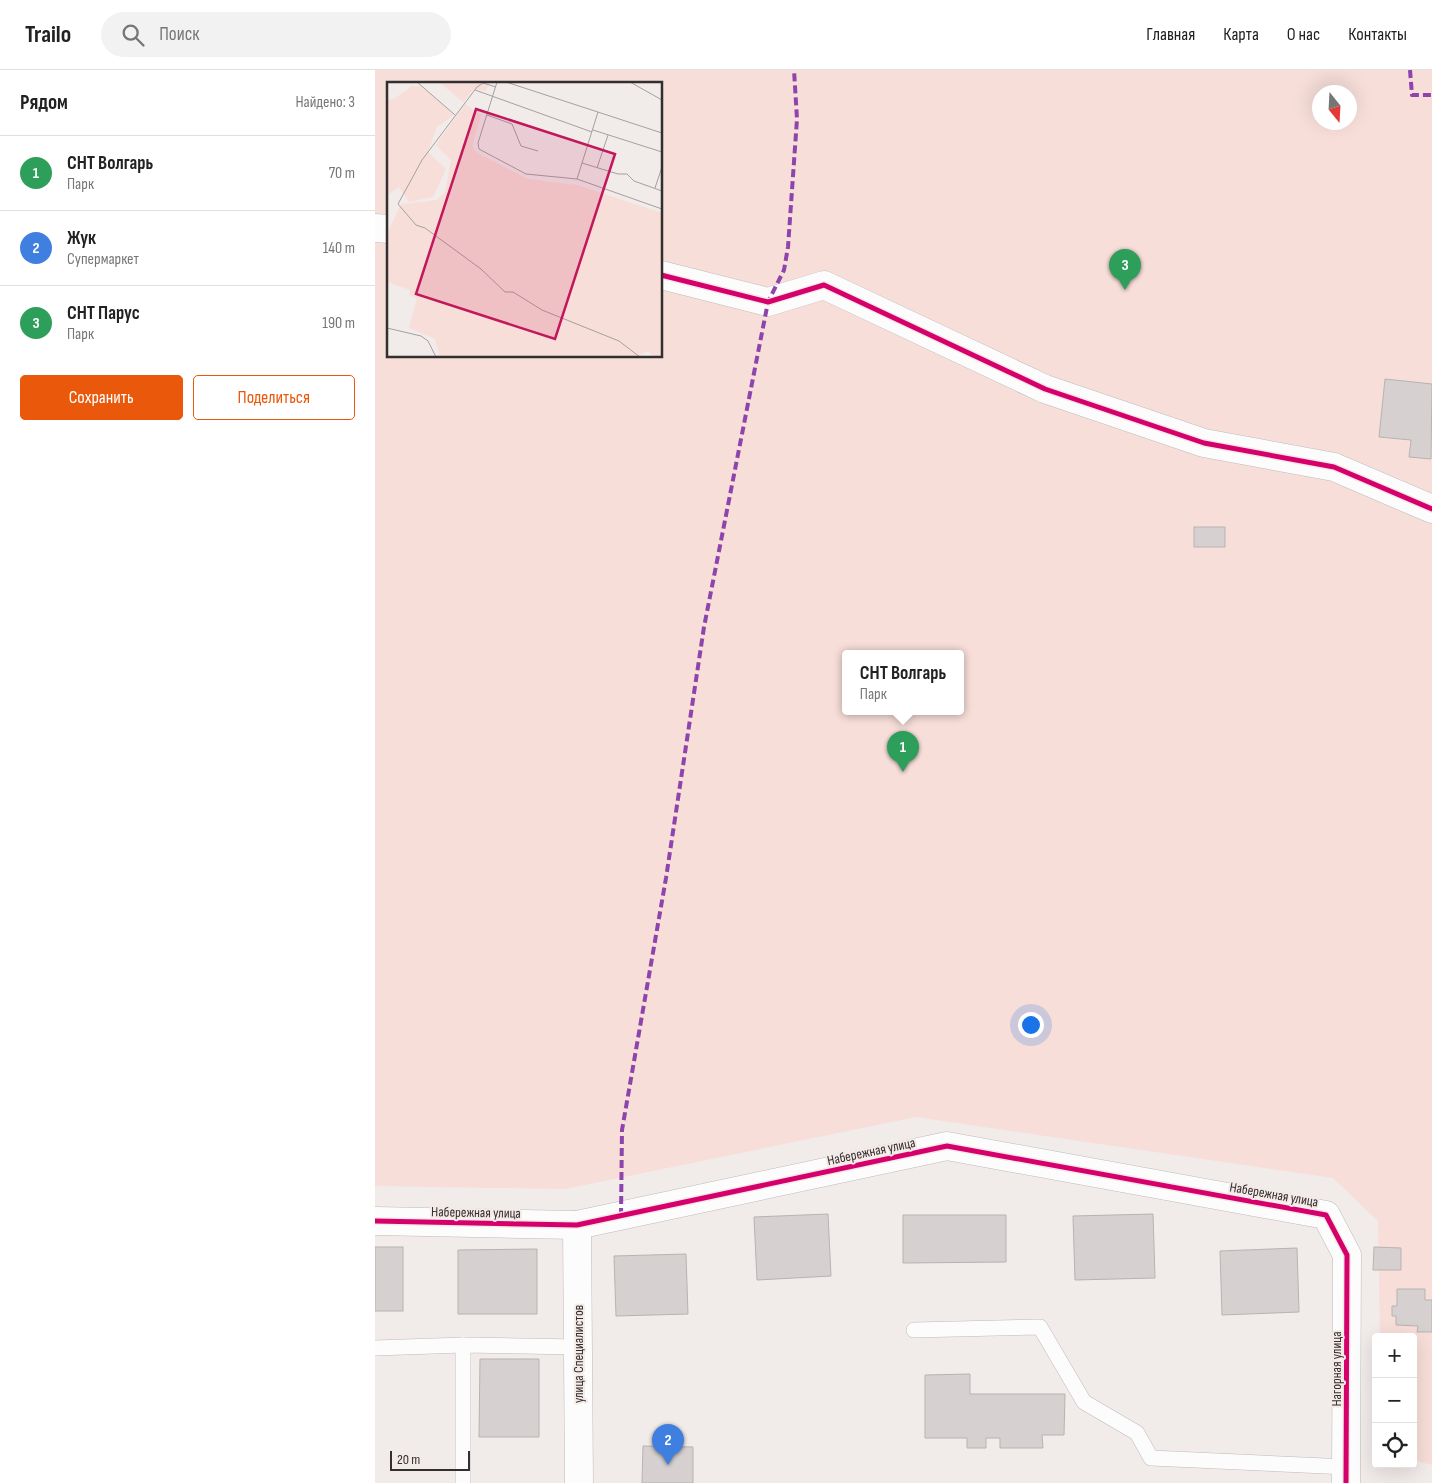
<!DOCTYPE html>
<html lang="ru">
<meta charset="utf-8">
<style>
:root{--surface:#fff;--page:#f2f2f2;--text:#222;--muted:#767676;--line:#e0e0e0;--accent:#ea580c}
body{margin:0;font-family:"Sofia Sans Condensed",sans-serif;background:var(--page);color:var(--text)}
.controls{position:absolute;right:15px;bottom:15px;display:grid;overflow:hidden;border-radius:5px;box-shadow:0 5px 20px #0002}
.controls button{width:45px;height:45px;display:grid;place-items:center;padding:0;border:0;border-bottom:1px solid var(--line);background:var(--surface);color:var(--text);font:25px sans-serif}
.compass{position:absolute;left:937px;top:15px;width:45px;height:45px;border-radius:50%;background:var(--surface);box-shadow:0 5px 20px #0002;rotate:162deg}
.scale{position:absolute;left:15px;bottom:12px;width:80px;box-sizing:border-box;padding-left:5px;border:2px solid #332f2e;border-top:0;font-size:14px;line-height:18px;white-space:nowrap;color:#332f2e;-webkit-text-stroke:4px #f4eae7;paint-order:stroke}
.you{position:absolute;left:655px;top:954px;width:18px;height:18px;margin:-12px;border:4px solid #fff;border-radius:50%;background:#1a73e8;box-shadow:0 0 0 8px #1a73e833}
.badge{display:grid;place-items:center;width:32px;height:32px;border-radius:50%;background:var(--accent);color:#fff;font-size:16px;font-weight:700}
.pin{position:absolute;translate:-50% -41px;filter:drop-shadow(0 1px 2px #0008)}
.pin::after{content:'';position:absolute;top:26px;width:18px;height:15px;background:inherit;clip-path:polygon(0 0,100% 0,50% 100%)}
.popup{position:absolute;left:467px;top:580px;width:122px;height:65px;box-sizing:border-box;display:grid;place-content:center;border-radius:5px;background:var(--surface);filter:drop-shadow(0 1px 4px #0005);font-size:16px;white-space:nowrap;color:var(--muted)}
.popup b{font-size:19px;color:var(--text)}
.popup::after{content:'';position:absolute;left:50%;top:100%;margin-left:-10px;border:10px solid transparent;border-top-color:var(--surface)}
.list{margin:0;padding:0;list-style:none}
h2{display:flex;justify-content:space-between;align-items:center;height:65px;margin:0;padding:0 20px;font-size:21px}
h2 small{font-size:16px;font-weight:400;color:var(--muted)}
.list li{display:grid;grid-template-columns:32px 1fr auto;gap:15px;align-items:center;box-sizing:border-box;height:75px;padding:0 20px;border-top:1px solid var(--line)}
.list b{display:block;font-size:19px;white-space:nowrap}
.list p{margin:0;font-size:16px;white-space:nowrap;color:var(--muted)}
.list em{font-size:16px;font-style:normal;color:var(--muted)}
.actions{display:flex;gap:10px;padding:15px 20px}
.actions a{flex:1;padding:11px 0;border:1px solid var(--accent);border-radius:5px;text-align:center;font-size:18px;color:var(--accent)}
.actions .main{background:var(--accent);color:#fff}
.icon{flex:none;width:28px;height:28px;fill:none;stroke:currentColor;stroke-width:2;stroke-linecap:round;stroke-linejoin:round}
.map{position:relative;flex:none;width:1057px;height:1413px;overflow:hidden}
header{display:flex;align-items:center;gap:30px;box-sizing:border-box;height:70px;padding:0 25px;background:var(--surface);border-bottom:1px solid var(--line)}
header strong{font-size:24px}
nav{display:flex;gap:28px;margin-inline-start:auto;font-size:18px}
.search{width:350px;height:45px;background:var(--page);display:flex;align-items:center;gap:12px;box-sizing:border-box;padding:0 18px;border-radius:28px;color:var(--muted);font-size:19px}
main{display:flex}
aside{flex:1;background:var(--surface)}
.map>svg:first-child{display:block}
.green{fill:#f7ded8;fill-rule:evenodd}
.building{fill:#d6d1d0;stroke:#b7b3b2}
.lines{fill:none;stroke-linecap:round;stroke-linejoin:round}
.lane-casing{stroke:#bfbbba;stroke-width:16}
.street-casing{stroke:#bfbbba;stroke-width:29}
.lane{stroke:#fdfcfc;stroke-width:15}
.street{stroke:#fdfcfc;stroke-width:28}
.quiet{stroke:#8e44ad;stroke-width:4;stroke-dasharray:8 4;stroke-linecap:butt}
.cycleway-casing{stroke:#f4eae7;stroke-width:8}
.cycleway{stroke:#d6006c;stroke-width:5}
.labels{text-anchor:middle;stroke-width:4;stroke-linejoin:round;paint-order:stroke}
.street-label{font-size:14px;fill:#332f2e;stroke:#f4eae7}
.inset-road{fill:none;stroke:#a5a09f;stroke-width:1}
.view{fill:#c2185b;fill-opacity:0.15;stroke:#c2185b;stroke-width:2.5}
.inset-edge{fill:none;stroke:#332f2e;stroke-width:2.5}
</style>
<header>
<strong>Trailo</strong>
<div class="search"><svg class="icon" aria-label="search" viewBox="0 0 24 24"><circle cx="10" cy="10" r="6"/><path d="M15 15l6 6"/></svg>Поиск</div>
<nav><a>Главная</a><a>Карта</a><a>О нас</a><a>Контакты</a></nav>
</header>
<main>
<aside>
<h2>Рядом<small>Найдено: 3</small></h2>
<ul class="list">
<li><span class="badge" style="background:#2e9e5b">1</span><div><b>СНТ Волгарь</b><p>Парк</p></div><em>70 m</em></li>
<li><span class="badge" style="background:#3f7fe0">2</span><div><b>Жук</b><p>Супермаркет</p></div><em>140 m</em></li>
<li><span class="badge" style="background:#2e9e5b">3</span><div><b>СНТ Парус</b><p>Парк</p></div><em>190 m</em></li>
</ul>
<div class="actions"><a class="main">Сохранить</a><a>Поделиться</a></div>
</aside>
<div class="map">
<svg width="1057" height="1413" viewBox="0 0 1057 1413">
<rect width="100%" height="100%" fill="#f1ebea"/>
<!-- green -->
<path class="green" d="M0 0H1057V1395L1038 1390V1267H1005L1003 1151 958 1108 541 1047 190 1119 0 1116ZM14 14H286V286H14ZM944 22H974V52H944ZM470 583H586V641H470Z"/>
<!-- building -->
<g class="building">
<path d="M1010 309 1057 314 1056 389 1034 387 1036 370 1004 367Z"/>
<rect x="819" y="457" width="31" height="20"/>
<path d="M453 1144 456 1206 382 1210 379 1147Z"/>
<path d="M778 1144 780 1208 700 1210 698 1146Z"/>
<path d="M528 1145H631V1192L528 1193Z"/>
<rect x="0" y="1177" width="28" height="64"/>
<path d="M999 1177 1026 1178V1200H998Z"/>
<path d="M922 1178 924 1242 847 1245 845 1181Z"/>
<path d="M162 1179V1244H83V1180Z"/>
<path d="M311 1184 313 1244 241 1246 239 1186Z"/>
<path d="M1022 1219H1050V1230H1057V1262H1042L1043 1256 1021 1255V1246H1017V1236H1022Z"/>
<path d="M105 1289H164V1367H104Z"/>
<path d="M595 1304V1324H690L689 1365H667L668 1378H625V1368H611V1378H592V1368H550V1305Z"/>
<path d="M268 1376 318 1377V1413H267Z"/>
</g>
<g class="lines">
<defs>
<g id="lane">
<path d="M539 1260 665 1257 709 1332 762 1363 776 1388 972 1397"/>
<path d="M88 1275V1413"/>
<path d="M0 1278 88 1275 203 1277"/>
</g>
<g id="street">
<path d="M0 158 14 159"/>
<path d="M286 205 393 232 449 215 670 319 829 373 959 397 1057 439"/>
<path d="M0 1151 202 1155 572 1076 951 1145 972 1185 971 1413"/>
<path d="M202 1155 204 1413"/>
</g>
</defs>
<!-- lane casing -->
<use href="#lane" class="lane-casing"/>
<!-- street casing -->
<use href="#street" class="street-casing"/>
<!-- lane -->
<use href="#lane" class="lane"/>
<!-- street -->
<use href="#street" class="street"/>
<!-- quiet -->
<g class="quiet">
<path d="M1035 0 1037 25H1057"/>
<path d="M246 1146 247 1060 291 808 329 557 393 232 409 200 413 177 422 49 419 0"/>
</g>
<defs>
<g id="cycleway">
<path d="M286 205 393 232 449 215 670 319 829 373 959 397 1057 439"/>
<path d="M0 1151 202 1155 572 1076 951 1145 972 1185 971 1413"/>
</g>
</defs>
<!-- cycleway casing -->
<use href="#cycleway" class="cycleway-casing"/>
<!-- cycleway -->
<use href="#cycleway" class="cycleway"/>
</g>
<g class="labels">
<!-- street labels -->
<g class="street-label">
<text transform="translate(496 1081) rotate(-12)" y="5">Набережная улица</text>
<text transform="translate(899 1124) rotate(10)" y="5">Набережная улица</text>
<text transform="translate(101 1142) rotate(1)" y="5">Набережная улица</text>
<text transform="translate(203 1284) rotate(-90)" y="5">улица Специалистов</text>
<text transform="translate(961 1299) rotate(-90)" y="5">Нагорная улица</text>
</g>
</g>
<!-- overview -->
<g transform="translate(12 12)">
<rect width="275" height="275" fill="#f1ebea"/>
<path d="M52 0H103L99 9 87 7 76 20ZM25 4H34L67 33 50 45 41 70 59 87 46 115 22 120 12 105 0 113V18L7 17ZM78 22 94 33 85 64 90 71 141 97 190 103 275 131V275H268L260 269 250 275H53L48 257 22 246 30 216 22 213 23 208 0 200V152L14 122 50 118 58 110 64 78 49 63Z" fill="#f7ded8"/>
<path class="inset-road" d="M30 0 68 33M110 0 91 61 92 67 139 92 190 97 275 127M119 0 275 51M243 0 275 18M109 5 96 1 90 5 35 78 11 122 29 143 38 146 94 187 118 210H126L155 228 232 259 253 275M88 8 205 50M100 33 125 42 134 64 151 69M206 48 275 70M195 81 231 92H240L247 99 275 109M210 86 221 53M190 97 211 30M268 106 275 85M0 246 34 254 41 259 49 275"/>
<path class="view" d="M89 27 228 72 168 257 29 212Z"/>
<rect width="275" height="275" class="inset-edge"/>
</g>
</svg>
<div class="controls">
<button>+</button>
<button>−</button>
<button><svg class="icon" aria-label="locate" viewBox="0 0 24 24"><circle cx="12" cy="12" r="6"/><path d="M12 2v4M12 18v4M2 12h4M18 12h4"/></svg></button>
</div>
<svg class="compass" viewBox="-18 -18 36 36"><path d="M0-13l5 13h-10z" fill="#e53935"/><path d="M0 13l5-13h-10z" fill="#767676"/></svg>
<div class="scale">20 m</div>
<div class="you"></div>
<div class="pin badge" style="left:528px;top:702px;background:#2e9e5b">1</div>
<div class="popup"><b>СНТ Волгарь</b>Парк</div>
<div class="pin badge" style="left:293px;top:1395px;background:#3f7fe0">2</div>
<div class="pin badge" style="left:750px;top:220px;background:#2e9e5b">3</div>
</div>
</main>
